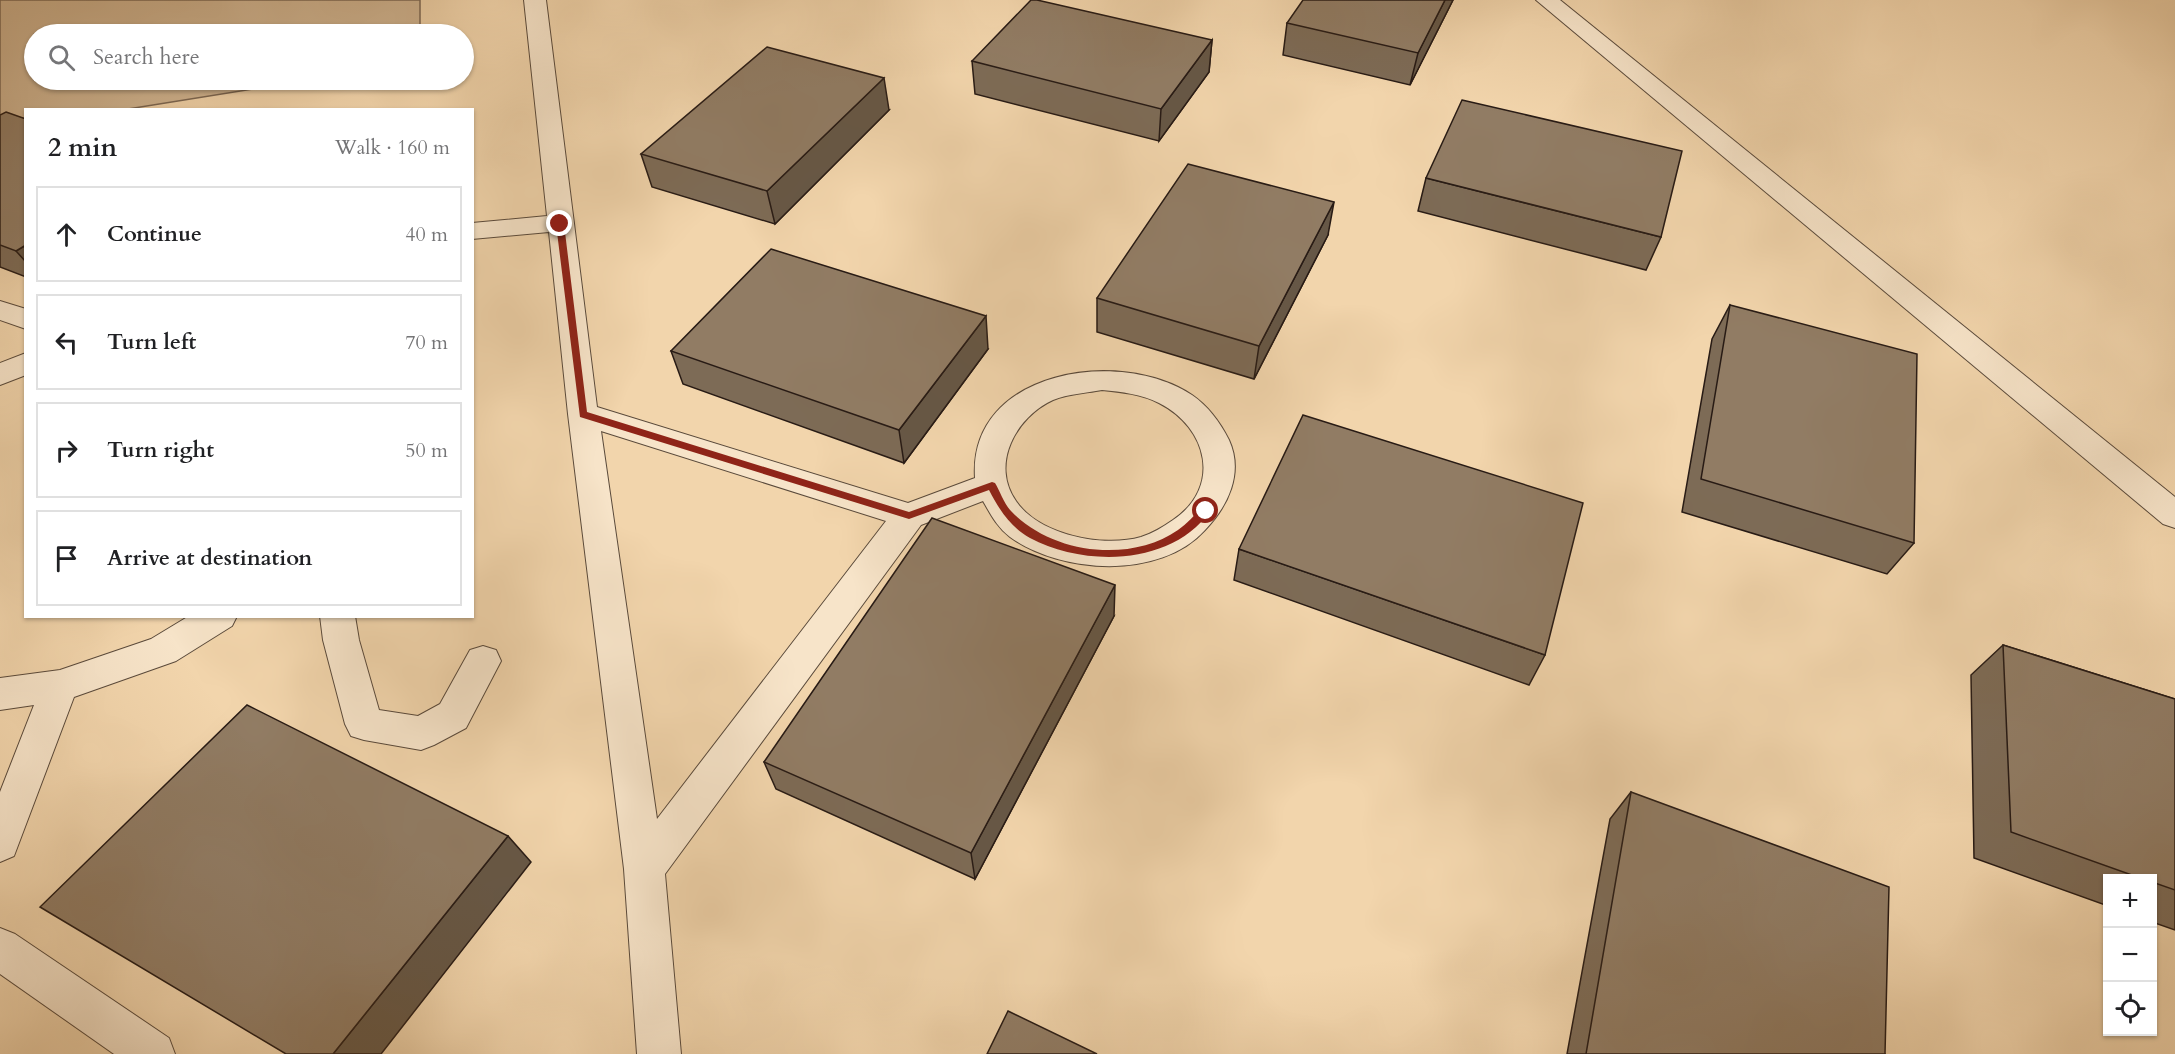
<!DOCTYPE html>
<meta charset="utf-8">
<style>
:root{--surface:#fff;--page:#f2f2f2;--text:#202124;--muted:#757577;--line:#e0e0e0}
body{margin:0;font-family:Cardo,serif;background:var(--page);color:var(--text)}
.controls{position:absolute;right:18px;bottom:18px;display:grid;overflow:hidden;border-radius:0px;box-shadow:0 2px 4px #0004}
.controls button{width:54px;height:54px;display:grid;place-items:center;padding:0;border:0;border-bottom:2px solid var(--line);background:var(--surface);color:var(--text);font:30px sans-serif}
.stop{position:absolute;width:18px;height:18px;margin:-14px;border:4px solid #8f2418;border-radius:50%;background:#fff}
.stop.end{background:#8f2418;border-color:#fff;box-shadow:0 2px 6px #0008}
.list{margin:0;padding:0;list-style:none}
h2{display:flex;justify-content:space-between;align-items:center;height:78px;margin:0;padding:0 24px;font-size:26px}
h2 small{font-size:20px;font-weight:400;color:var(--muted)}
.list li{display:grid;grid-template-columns:39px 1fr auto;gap:18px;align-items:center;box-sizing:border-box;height:96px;margin:0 12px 12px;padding:0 12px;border:2px solid var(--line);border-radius:0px}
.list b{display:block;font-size:22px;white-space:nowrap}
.list em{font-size:20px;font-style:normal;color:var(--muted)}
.icon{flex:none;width:33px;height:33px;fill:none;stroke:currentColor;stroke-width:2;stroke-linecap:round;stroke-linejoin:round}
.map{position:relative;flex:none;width:2175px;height:1054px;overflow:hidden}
.search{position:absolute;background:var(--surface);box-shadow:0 2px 4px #0004;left:24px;top:24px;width:450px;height:66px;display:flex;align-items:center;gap:15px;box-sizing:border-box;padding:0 21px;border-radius:33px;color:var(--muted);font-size:22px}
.panel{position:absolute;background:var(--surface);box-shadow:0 2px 4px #0004;left:24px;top:108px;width:450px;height:510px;border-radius:0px}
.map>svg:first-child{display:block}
.green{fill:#d0b592;stroke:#7c6854;stroke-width:1.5}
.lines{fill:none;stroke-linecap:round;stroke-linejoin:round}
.minor-casing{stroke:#5a4a3b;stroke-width:2}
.minor{fill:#f7e4c9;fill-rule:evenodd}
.wall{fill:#7d6b56;stroke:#281b15;stroke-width:1.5}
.shaded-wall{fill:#665746;stroke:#281b15;stroke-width:1.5}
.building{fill:#917c64;stroke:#281b15;stroke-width:1.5}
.route{fill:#8f2418}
</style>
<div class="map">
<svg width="2175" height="1054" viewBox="0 0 2175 1054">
<rect width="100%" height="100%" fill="#f2d5ac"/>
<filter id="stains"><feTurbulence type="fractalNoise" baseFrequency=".00333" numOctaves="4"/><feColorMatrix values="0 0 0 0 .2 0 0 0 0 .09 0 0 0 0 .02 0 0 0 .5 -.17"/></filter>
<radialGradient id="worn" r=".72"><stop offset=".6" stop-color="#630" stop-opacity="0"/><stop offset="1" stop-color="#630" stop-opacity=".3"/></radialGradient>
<!-- green -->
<path class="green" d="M0 0H420V34H34V80H309L128 109 26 110 25 127 0 131Z"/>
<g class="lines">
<defs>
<g id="minor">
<path d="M524 0H546L597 407 908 503 975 478C968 370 1120 347 1192 395 1208 406 1220 422 1229 440 1244 473 1228 506 1205 530 1160 580 1061 574 1010 537 997 527 991 515 983 501L921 525 665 874 681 1054H637L624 869 568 414 549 232 472 239V223L547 216ZM1102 390C1122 392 1141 394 1159 403 1208 428 1222 487 1173 520 1163 527 1153 533 1141 537 1103 548 1039 535 1016 501 990 464 1016 417 1053 400 1068 394 1086 393 1102 390ZM601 431 886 521 657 819Z"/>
<path d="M1536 0H1560L2175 497V528L2163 524Z"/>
<path d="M0 301 26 309V329L0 320Z"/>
<path d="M26 353V375L0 385V363Z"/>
<path d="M189 616H237L232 626 176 661 74 697 14 856 0 862V792L34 705 0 710V678L60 670 151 639Z"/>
<path d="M320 616H355L359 640 379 710 418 716 440 704 470 650 483 646 496 650 501 661 466 728 434 745 421 750 364 740 351 736 345 724 323 640Z"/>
<path d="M0 928 15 934 169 1038 175 1054H114L0 974Z"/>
</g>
</defs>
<!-- minor casing -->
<use href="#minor" class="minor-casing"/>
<!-- minor -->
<use href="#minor" class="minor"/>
</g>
<!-- wall -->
<g class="wall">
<path d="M1453 0 1410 85 1283 55 1287 23Z"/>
<path d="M1212 40 1209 72 1159 141 975 94 972 61Z"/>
<path d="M889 110 775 224 652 187 641 154Z"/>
<path d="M0 115 26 119V277L0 267Z"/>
<path d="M1426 178 1661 237 1646 270 1418 211Z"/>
<path d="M1328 235 1254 379 1097 332V298Z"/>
<path d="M1730 305 1914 543 1887 574 1682 512 1712 339Z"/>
<path d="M988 349 904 463 683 384 671 351Z"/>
<path d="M1239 549 1545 655 1529 685 1234 580Z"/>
<path d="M1114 616 975 879 776 789 764 762Z"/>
<path d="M2003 645 2175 699V930L2152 922V879H2108V906L1974 858 1971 675Z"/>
<path d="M1631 792 1885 1054H1567L1610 819Z"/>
</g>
<!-- shaded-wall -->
<g class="shaded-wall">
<path d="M1445 0H1453L1410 85 1418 53Z"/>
<path d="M1212 40 1209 72 1159 141 1161 109Z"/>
<path d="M884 78 889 110 775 224 767 191Z"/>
<path d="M1334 202 1328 235 1254 379 1259 346Z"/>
<path d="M26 245V262L16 251Z"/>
<path d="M986 316 988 349 904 463 899 430Z"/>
<path d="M1115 585 1114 616 975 879 971 853Z"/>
<path d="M508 836 531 862 381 1054H333Z"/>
</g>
<!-- building -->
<g class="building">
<path d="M1031 0H1037L1212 40 1161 109 972 61Z"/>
<path d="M1303 0H1445L1418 53 1287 23Z"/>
<path d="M767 47 884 78 767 191 641 154Z"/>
<path d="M1462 100 1682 151 1661 237 1426 178Z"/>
<path d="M6 112 26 119V245L16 251 0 245V115Z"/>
<path d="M1188 164 1334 202 1259 346 1097 298Z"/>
<path d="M771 249 986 316 899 430 671 351Z"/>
<path d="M1730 305 1917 354 1914 543 1701 479Z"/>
<path d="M1303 415 1583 503 1545 655 1239 549Z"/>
<path d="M932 518 1115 585 971 853 764 762Z"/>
<path d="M2003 645 2175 699V890L2152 882V879H2143L2011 832Z"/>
<path d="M247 705 508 836 333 1054H286L40 907Z"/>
<path d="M1631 792 1889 887 1885 1054H1586Z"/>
<path d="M1008 1011 1097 1054H987Z"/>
</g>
<!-- route -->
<path class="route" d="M560 221 564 224 587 412 909 512 992 482 995 483C1000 491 1004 504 1011 511 1051 553 1129 564 1178 530 1187 524 1194 515 1202 508L1206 507 1210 511C1172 566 1084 567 1030 538 1010 527 999 509 989 490L909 519 580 417 556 224Z"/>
<rect width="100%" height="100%" filter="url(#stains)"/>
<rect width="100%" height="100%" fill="url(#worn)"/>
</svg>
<div class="controls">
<button>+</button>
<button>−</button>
<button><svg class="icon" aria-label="locate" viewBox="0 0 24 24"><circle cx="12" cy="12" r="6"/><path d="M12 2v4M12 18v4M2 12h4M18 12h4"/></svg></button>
</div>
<div class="stop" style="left:1206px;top:511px"></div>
<div class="stop end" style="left:560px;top:224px"></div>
<div class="search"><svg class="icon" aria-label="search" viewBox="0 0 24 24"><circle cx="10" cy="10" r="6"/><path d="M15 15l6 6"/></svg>Search here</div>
<section class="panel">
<h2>2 min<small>Walk · 160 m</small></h2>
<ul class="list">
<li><svg class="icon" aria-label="ahead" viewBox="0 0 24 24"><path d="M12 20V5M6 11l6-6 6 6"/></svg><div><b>Continue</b></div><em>40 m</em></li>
<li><svg class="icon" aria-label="left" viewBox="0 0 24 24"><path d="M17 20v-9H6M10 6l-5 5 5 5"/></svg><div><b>Turn left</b></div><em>70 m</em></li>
<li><svg class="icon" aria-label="right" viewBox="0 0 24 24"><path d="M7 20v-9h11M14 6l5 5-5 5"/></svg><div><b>Turn right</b></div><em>50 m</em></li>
<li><svg class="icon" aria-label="arrive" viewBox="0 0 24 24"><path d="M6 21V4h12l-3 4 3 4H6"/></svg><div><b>Arrive at destination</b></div></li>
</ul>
</section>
</div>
